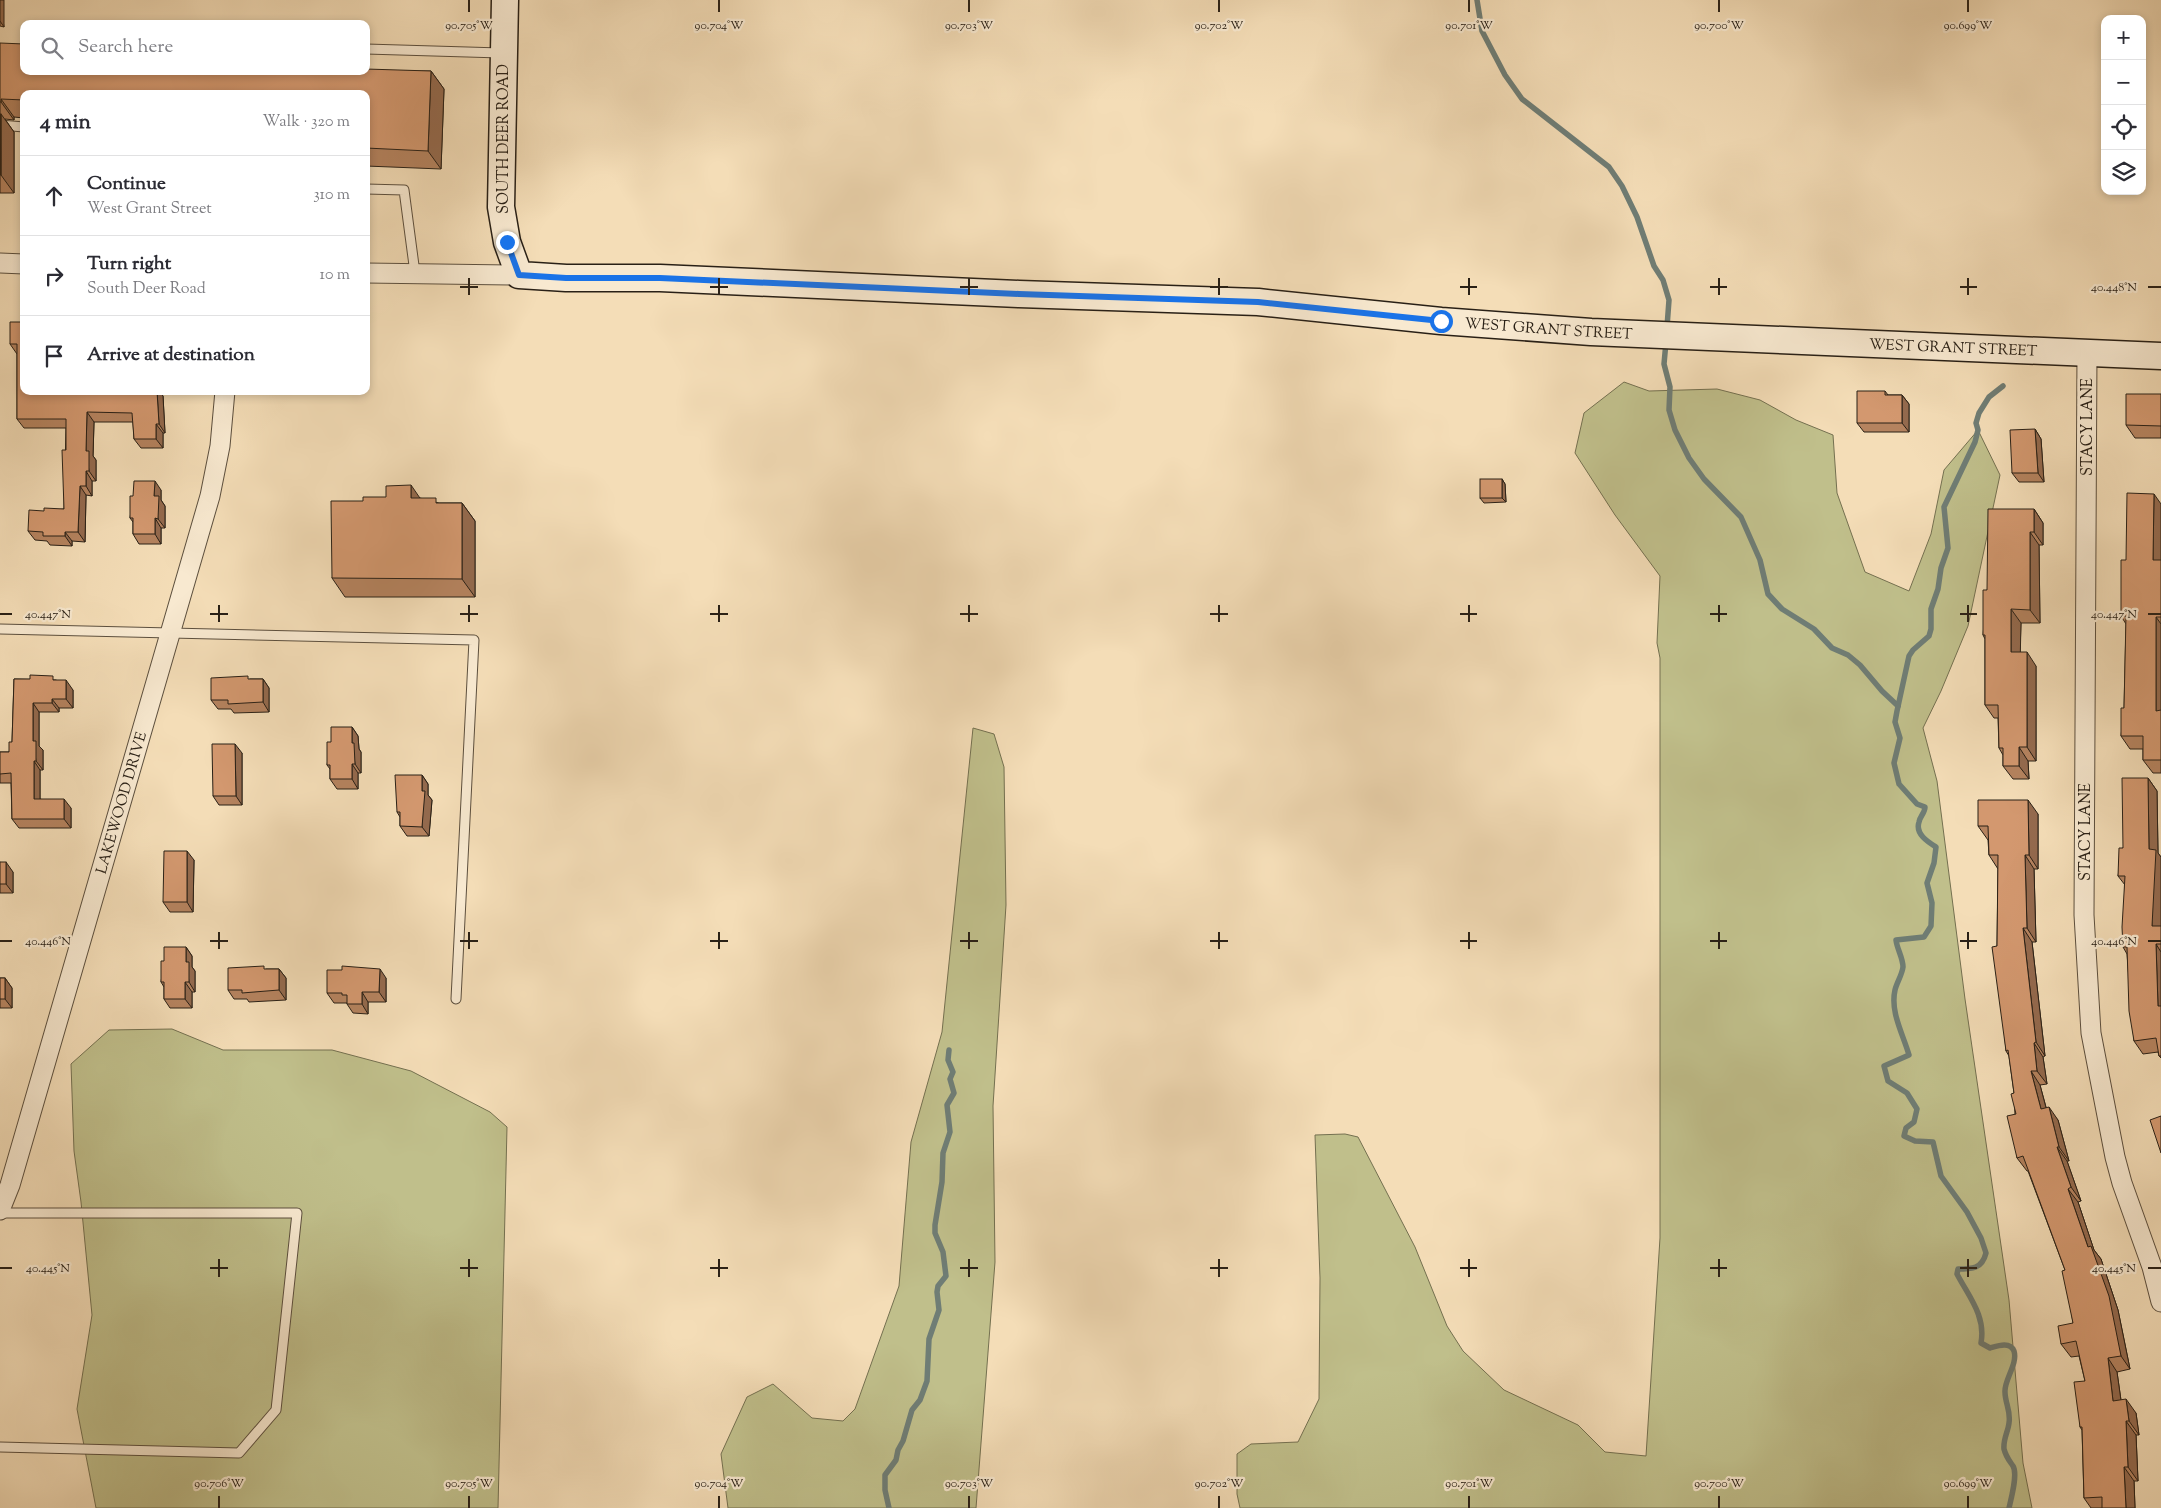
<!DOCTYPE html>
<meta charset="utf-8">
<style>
:root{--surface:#fff;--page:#f2f2f3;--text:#2b2b33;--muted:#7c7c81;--line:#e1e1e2}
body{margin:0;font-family:"Sorts Mill Goudy",serif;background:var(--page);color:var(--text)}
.controls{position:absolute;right:15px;top:15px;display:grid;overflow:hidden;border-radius:10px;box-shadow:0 2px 8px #0003}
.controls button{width:45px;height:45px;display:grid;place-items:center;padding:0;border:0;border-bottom:1px solid var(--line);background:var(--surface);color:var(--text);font:25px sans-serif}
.stop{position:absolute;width:15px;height:15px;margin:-11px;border:4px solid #1a73e8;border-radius:50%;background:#fff}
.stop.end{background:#1a73e8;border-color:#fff;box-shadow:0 1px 5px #0008}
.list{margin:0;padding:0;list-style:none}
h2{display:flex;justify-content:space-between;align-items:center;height:65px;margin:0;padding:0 20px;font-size:21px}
h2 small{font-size:16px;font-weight:400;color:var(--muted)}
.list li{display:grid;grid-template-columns:32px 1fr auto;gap:15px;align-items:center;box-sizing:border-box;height:80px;padding:0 20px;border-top:1px solid var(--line)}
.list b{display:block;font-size:19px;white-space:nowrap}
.list p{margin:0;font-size:16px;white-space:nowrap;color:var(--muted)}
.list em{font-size:16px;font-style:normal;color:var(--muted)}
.icon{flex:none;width:28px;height:28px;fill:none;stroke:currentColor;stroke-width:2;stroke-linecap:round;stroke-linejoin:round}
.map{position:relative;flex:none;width:2161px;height:1508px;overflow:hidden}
.search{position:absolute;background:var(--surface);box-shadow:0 2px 8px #0003;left:20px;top:20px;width:350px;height:55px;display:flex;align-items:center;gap:12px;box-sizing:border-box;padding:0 18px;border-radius:10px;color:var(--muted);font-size:19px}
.panel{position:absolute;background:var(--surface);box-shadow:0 2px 8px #0003;left:20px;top:90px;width:350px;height:305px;border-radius:10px}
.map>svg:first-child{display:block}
.green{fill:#c0bf8b;stroke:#747050}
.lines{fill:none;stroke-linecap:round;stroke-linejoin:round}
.stream{stroke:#6f7d75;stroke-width:5.5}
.service-casing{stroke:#5c4f3e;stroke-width:11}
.minor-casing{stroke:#5c4f3e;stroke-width:21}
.secondary-casing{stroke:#292016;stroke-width:29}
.service{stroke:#f8e9d0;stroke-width:9}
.minor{stroke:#f8e9d0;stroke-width:19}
.secondary{stroke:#f8e9d0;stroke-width:26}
.wall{fill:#b5835f;stroke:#292016}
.shaded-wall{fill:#946a4e;stroke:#292016}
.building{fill:#d3986f;stroke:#292016}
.route{stroke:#1a73e8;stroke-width:6}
.ticks{fill:none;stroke:#292016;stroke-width:2}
.labels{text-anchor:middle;stroke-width:4.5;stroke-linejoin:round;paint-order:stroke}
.street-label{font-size:15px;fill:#292016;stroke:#f8e9d0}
.ticks-label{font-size:12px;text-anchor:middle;fill:#292016;stroke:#f8e9d0;stroke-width:4.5;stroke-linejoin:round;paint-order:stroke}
</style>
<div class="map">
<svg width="2161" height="1508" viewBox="0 0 2161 1508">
<rect width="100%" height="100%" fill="#f4ddb7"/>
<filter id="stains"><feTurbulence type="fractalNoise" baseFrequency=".004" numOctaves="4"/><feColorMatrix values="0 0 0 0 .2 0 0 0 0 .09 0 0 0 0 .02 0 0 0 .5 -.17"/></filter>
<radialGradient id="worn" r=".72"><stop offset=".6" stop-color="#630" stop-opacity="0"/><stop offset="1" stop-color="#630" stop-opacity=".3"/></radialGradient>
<!-- green -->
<g class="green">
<path d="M1624 382 1649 391 1717 389 1760 400 1796 420 1833 435 1837 493 1865 572 1909 591 1931 534 1944 470 1978 430 2000 475 1968 626 1941 691 1923 728 1937 781 1965 999 2009 1300 2023 1463 2032 1508H1240L1237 1494V1454L1251 1444 1298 1442 1319 1399 1320 1278 1315 1135 1345 1134 1358 1137 1415 1247 1447 1326 1463 1351 1504 1390 1578 1425 1605 1452 1646 1456 1660 1238V658L1657 643 1660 576 1615 515 1575 453 1584 413Z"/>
<path d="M973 728 994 734 1004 767 1006 905 993 1106 995 1262 976 1508H728L721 1454 747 1397 773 1384 812 1418 843 1421 855 1409 899 1286 911 1142 942 1032Z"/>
<path d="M172 1029 223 1050H332L411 1071 490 1112 507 1127 498 1508H96L77 1409 92 1315 81 1202 74 1151 71 1064 109 1030Z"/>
</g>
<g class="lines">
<!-- stream -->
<g class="stream">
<path d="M1477 0 1482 31 1505 75 1522 99 1609 167 1622 186 1637 217 1654 266 1663 280 1669 300 1667 327"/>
<path d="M1666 342 1664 364 1670 387 1669 410 1675 430 1689 458 1704 479 1741 517 1760 560 1768 594 1782 609 1814 629 1832 648 1848 655 1860 665 1882 691 1898 706"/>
<path d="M2003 386 1989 397 1979 413 1976 423 1978 430 1975 442 1944 507 1948 548 1941 568 1938 589 1931 609V629L1929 636 1913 650 1909 656 1897 711 1895 722 1900 738 1894 763 1899 784 1917 804 1925 807C1925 813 1920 816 1919 822 1915 834 1928 842 1936 847L1934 863 1927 883 1932 903 1931 926 1924 937 1896 940C1897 949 1903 958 1903 967 1902 975 1897 982 1895 990 1890 1012 1903 1034 1909 1055L1884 1066 1888 1081 1907 1093 1917 1109 1914 1122 1906 1128 1904 1136 1915 1141 1933 1142 1941 1176 1967 1212 1981 1238 1986 1253C1982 1269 1972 1269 1958 1269L1957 1274C1969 1297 1986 1316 1981 1343L1990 1348C1997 1346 2010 1341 2014 1351 2018 1364 2004 1380 2005 1392 2005 1403 2011 1411 2009 1423 2008 1432 2003 1439 2004 1449 2006 1457 2009 1460 2013 1466 2018 1474 2011 1499 2009 1508"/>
<path d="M889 1508 885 1490V1475L896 1460 898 1450 903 1441 912 1410 920 1400 927 1381 929 1339 939 1310 937 1292 938 1286 946 1276 943 1252 935 1233V1225L942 1182 943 1153 950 1132 947 1105 954 1093 950 1079 953 1072 948 1060 949 1050"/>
</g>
<defs>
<g id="service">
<path d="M366 49 501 53"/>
<path d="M0 125 24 127"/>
<path d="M366 189 404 190 415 273"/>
<path d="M0 629 474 640 456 999"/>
<path d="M0 1213H297L276 1410 239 1453 0 1447"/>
</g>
<g id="minor">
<path d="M0 263 24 264"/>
<path d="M366 273 519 275"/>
<path d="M2087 352 2084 915 2091 1033 2115 1157 2122 1183 2152 1267 2161 1302"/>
<path id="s1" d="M0 1210 10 1185 210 496 220 446 225 391"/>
</g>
<g id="secondary">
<path id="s2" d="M505 0 501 207 507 242 519 275 566 278H660L1019 294 1258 302 1441 321 1591 332 2161 356"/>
</g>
</defs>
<!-- service casing -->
<use href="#service" class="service-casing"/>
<!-- minor casing -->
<use href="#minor" class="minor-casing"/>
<!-- secondary casing -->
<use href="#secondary" class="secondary-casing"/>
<!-- service -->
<use href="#service" class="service"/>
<!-- minor -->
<use href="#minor" class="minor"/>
<!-- secondary -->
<use href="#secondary" class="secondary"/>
</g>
<!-- wall -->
<g class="wall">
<path d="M0 0 4 27 0 26Z"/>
<path d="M0 43 24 71H431L444 89 441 169 366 166V94H24V118L14 117V120L5 119 14 132V193H0Z"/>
<path d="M24 322V391L163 396 165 433H163V448H141L134 439 133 422H94L93 456 96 460V481H92V496L86 495 85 542 72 541V546L50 545 47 541 35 540 28 531 44 511 64 509 66 428H24L17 419V354L10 344Z"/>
<path d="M1885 391 1888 395H1902L1909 404V432H1864L1857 423Z"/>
<path d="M2161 394V438H2135L2126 425Z"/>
<path d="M2035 429 2041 439 2044 482H2019L2012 473Z"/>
<path d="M1502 479 1505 484 1506 502 1484 503 1480 498Z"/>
<path d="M161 490V500L165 506V528H161V544H139L133 534V522L130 518 133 496Z"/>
<path d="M420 498 439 503H462L475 521V597H345L332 578 363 501Z"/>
<path d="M2161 504V773H2153L2143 760V749H2130L2121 736 2124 708 2126 624 2121 616Z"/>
<path d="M2034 509 2043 523V545H2039L2040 623H2021L2020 652 2036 666V761H2028L2029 779H2013L2003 766V755L1999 748 1998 718H1994L1985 705V639L1983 635 1987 590Z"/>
<path d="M14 679 56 680 73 690V708H59V712H39V746L43 750V770H40V799L71 808V828H19L12 819 11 783H0V752H9L12 742Z"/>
<path d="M250 679H263L269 688V712L234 713 231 709H218L211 700Z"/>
<path d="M352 727 358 736 359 749 361 752V773H358V789H337L330 779V769L327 765 331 742Z"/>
<path d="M242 753V805H219L213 796Z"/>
<path d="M422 775 428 784V795L432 800 429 836H407L400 826V817L397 812Z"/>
<path d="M2148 778 2157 791 2158 853 2161 857V1058L2159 1056 2158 1052 2143 1054 2134 1041 2127 954 2123 947 2125 885 2118 876 2123 848Z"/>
<path d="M2038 814V869H2034L2036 942H2032L2045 1056 2043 1057 2047 1084 2040 1085 2046 1107 2058 1120 2069 1161H2067L2081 1201 2078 1202 2094 1250 2101 1259 2118 1310 2130 1369 2117 1372 2121 1400 2136 1413 2139 1435H2136L2138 1481H2134L2135 1508H2091L2084 1498 2082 1430 2080 1427 2085 1381 2079 1356 2071 1357 2061 1344 2073 1323 2065 1270 2028 1171H2027L2017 1158 2014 1093 2009 1056 2006 1051 1997 946 1998 869 1989 855 1988 840 1978 826Z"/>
<path d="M194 860 193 912H170L163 902Z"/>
<path d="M0 862 13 872V893H0Z"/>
<path d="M186 947 192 956V967L195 971V992H192V1008H170L164 999V987L161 982 164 961Z"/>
<path d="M266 969H279L286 978V1000L249 1002 247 999H234L228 990Z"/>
<path d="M0 978H5L12 988V1008H0Z"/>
<path d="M386 978V1002H368V1014L353 1013 347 1004V1003H334L327 993Z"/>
</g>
<!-- shaded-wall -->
<g class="shaded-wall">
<path d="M0 0H4V27L0 21Z"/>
<path d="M431 71 444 89 441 169 428 151Z"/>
<path d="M1 99 14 117V120L1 102Z"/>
<path d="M1 114 14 132V193L1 175Z"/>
<path d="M157 391H160L163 396 165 433 159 424Z"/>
<path d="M1902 395 1909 404V432L1902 423Z"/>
<path d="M87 412 94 422 93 456 96 460V481L89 471 86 451Z"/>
<path d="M156 424 163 433V448L156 439Z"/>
<path d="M2035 429 2041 439 2044 482 2038 473Z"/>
<path d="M86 471 92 481V496L86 486Z"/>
<path d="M1502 479 1505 484 1506 502 1502 498Z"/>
<path d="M155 481 161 490V500L165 506V528L158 519 154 496Z"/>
<path d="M411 485 424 504 411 498Z"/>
<path d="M80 486 86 495 85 542 78 532Z"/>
<path d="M2154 494 2161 504V571L2153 560Z"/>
<path d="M462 503 475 521V597L462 579Z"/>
<path d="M2034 509 2043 523V545L2034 532Z"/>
<path d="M155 518 161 528V544L155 534Z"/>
<path d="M65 532 72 541V546L65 536Z"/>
<path d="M2030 532 2039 545 2040 623 2030 610Z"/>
<path d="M2011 609 2021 623 2020 666 2011 652Z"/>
<path d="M2156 617 2161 624V718L2156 711Z"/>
<path d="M2027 652 2036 666V761L2027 747Z"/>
<path d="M263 679 269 688V712L263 702Z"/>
<path d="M66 680 73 690V708L66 699Z"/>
<path d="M52 699 59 708V712L52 703Z"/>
<path d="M33 703 39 712V746L43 750V770L36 761 33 741Z"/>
<path d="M352 727 358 736 359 749 361 752V773L355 764 352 743Z"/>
<path d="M235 744 242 753V805L236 796Z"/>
<path d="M2019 747 2028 761 2029 779 2019 766Z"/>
<path d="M34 761 40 770V808L34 799Z"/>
<path d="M352 764 358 773V789L352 779Z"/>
<path d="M422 775 428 784V795L432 800 429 836 422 827Z"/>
<path d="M2148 778 2157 791 2158 853 2161 857V938L2152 926 2149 849Z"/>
<path d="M64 799 71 808V828L64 819Z"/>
<path d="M2028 800 2038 814V869L2029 855Z"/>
<path d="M187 851 194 860 193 912 187 902Z"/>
<path d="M2025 855 2034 869 2036 942 2027 928Z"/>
<path d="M6 862 13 872V893L6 884Z"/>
<path d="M2023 928 2032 942 2045 1056 2036 1042Z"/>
<path d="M2156 944 2161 952V1010L2158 1006Z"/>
<path d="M186 947 192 956V967L195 971V992L189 982 186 962Z"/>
<path d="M279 969 286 978V1000L279 990Z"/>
<path d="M380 969 386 978V1002L379 992Z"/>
<path d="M5 978 12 988V1008L5 999Z"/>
<path d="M185 982 192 992V1008L185 999Z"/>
<path d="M362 992 368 1002V1014L362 1004Z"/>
<path d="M2034 1043 2043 1057 2047 1084 2037 1071Z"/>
<path d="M2031 1071 2040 1085 2050 1123 2041 1109Z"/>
<path d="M2049 1107 2058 1120 2069 1161 2059 1147Z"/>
<path d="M2057 1147 2067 1161 2081 1201 2071 1187Z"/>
<path d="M2068 1189 2078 1202 2094 1250 2101 1259 2118 1310 2130 1369 2121 1356 2088 1247Z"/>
<path d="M2108 1358 2117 1372 2123 1415 2113 1401Z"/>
<path d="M2126 1399 2136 1413 2139 1435 2129 1421Z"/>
<path d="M2126 1421 2136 1435 2138 1481 2128 1467Z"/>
<path d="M2124 1467 2134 1481 2135 1508H2126Z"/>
</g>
<!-- building -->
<g class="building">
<path d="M0 43 24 44V71H366V69L431 71 428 151 366 148V94H24V100L1 99V102H0Z"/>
<rect x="0" y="114" width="1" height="61"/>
<path d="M10 322H24V391H157L159 424H156V439H134L132 413 87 412 86 451H89V471H86V486H80L78 532H65V536H43V532L28 531 29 510 44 511V508L64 509 62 450H66V419H17V344H10Z"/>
<path d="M1857 391H1885V395H1902V423H1857Z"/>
<path d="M2126 394H2161V426L2126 425Z"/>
<path d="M2035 429 2038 473H2012L2010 430Z"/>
<rect x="1480" y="479" width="22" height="19"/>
<path d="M134 481H155L154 496H159L158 519 155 518V534H133V518H130V496H133Z"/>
<path d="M411 485V498H436V503H462V579L332 578 331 501H363V497H386V486Z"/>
<path d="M2127 493 2154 494 2153 560H2161V617H2156V711L2161 710V760H2143V736H2121V708H2124L2126 616H2121V560H2126Z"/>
<path d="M1988 509H2034V532H2030V610L2011 609V652H2027V747H2019V766H2003V748H1999L1998 705H1985V635H1983V590H1987Z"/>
<path d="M30 675 53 676V680H66V699H52V703H33V741H36V761H34V799H64V819H12L11 773 0 774V752H9V742H12L14 679H30Z"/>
<path d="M248 676V679H263V702L228 704V700H211V678Z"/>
<path d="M331 727H352V743H354L355 764H352V779H330V765H327V742H331Z"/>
<path d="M212 744H235L236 796H213Z"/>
<path d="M395 775H422V791H425L422 827 400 826V812H397Z"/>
<path d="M2122 778H2148L2149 849 2156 850 2152 926H2161V944H2156L2158 1006H2161V1056H2159L2156 1038 2134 1041 2129 1011 2127 947H2123L2122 927 2125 876H2118L2119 848H2123Z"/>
<path d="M1978 800H2028L2029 855H2025L2027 928H2023L2036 1042 2034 1043 2037 1071H2031L2041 1109 2049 1107 2059 1147H2057L2071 1187 2068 1189 2088 1247 2091 1246 2109 1296 2121 1356 2108 1358 2113 1401 2126 1399 2129 1421H2126L2128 1467H2124L2126 1508H2102V1497L2084 1498 2082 1427H2080L2074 1382 2085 1381 2076 1341 2061 1344 2058 1326 2073 1323 2062 1271 2065 1270 2023 1156 2017 1158 2007 1116 2016 1114 2011 1094 2014 1093 2008 1050 2006 1051 1992 947 1997 946 1998 855H1989L1988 826H1978Z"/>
<path d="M164 851H187V902H163Z"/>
<rect x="0" y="862" width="6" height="22"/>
<path d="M164 947H186V962H189V982H185V999H164V982H161V961H164Z"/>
<path d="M264 966V969H279V990L242 993V990H228V968Z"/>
<path d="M342 966 380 969 379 992H362V1004H347V995H342V993H327V970H342Z"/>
<rect x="0" y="978" width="5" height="21"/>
<path d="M2161 1116V1153L2150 1120Z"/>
</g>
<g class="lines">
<!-- route -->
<path class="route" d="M507 242 519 275 566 278H660L1019 294 1258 302 1441 321"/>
</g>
<!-- ticks -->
<path class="ticks" d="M469 0V12M719 0V12M969 0V12M1219 0V12M1469 0V12M1719 0V12M1968 0V12M469 278V295M719 278V295M969 278V295M1219 278V295M1469 278V295M1719 278V295M1968 278V295M460 287H478M710 287H728M960 287H978M1210 287H1228M1460 287H1477M1710 287H1727M1960 287H1977M2148 287H2161M219 605V622M469 605V622M719 605V622M969 605V622M1219 605V622M1469 605V622M1719 605V622M1968 605V622M0 614H12M210 614H228M460 614H478M710 614H728M960 614H978M1210 614H1228M1460 614H1477M1710 614H1727M1960 614H1977M2148 614H2161M219 932V949M469 932V949M719 932V949M969 932V949M1219 932V949M1469 932V949M1719 932V949M1968 932V949M0 941H12M210 941H228M460 941H478M710 941H728M960 941H978M1210 941H1228M1460 941H1477M1710 941H1727M1960 941H1977M2148 941H2161M219 1259V1277M469 1259V1277M719 1259V1277M969 1259V1277M1219 1259V1277M1469 1259V1277M1719 1259V1277M1968 1259V1277M0 1268H12M210 1268H228M460 1268H478M710 1268H728M960 1268H978M1210 1268H1228M1460 1268H1477M1710 1268H1727M1960 1268H1977M2148 1268H2161M219 1496V1508M469 1496V1508M719 1496V1508M969 1496V1508M1219 1496V1508M1469 1496V1508M1719 1496V1508M1968 1496V1508"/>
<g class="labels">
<!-- street labels -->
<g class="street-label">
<text transform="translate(503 139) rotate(-90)" y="5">SOUTH DEER ROAD</text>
<text dy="5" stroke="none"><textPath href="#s2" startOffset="1309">WEST GRANT STREET</textPath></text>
<text dy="5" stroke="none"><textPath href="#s2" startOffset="1714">WEST GRANT STREET</textPath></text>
<text transform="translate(2087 427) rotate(-90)" y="5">STACY LANE</text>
<text dy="5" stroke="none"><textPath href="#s1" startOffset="425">LAKEWOOD DRIVE</textPath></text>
<text transform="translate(2085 832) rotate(-90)" y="5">STACY LANE</text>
</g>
</g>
<g class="ticks-label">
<text x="469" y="29">90.705°W</text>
<text x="719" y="29">90.704°W</text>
<text x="969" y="29">90.703°W</text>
<text x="1219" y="29">90.702°W</text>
<text x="1469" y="29">90.701°W</text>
<text x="1719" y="29">90.700°W</text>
<text x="1968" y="29">90.699°W</text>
<text x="2114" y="291">40.448°N</text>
<text x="48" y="618">40.447°N</text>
<text x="2114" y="618">40.447°N</text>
<text x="48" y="945">40.446°N</text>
<text x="2114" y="945">40.446°N</text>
<text x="48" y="1272">40.445°N</text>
<text x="2114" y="1272">40.445°N</text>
<text x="219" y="1487">90.706°W</text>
<text x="469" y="1487">90.705°W</text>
<text x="719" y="1487">90.704°W</text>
<text x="969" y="1487">90.703°W</text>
<text x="1219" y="1487">90.702°W</text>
<text x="1469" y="1487">90.701°W</text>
<text x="1719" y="1487">90.700°W</text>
<text x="1968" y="1487">90.699°W</text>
</g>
<rect width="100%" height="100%" filter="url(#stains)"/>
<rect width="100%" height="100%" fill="url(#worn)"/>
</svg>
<div class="controls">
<button>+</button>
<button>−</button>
<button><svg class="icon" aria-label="locate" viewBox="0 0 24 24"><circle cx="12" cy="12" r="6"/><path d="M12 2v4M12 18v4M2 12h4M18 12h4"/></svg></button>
<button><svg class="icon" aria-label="layers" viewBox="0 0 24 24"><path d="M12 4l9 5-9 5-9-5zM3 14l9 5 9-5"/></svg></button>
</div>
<div class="stop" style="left:1441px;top:321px"></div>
<div class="stop end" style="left:507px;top:242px"></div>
<div class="search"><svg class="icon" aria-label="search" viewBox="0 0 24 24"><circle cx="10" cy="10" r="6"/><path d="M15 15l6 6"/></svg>Search here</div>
<section class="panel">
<h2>4 min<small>Walk · 320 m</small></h2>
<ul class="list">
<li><svg class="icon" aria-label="ahead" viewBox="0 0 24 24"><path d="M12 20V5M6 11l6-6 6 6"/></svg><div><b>Continue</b><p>West Grant Street</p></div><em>310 m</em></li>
<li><svg class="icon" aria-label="right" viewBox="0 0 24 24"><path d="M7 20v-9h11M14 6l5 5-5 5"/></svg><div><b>Turn right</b><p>South Deer Road</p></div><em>10 m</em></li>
<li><svg class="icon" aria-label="arrive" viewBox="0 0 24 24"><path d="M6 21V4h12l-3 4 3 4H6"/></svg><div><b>Arrive at destination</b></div></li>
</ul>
</section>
</div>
